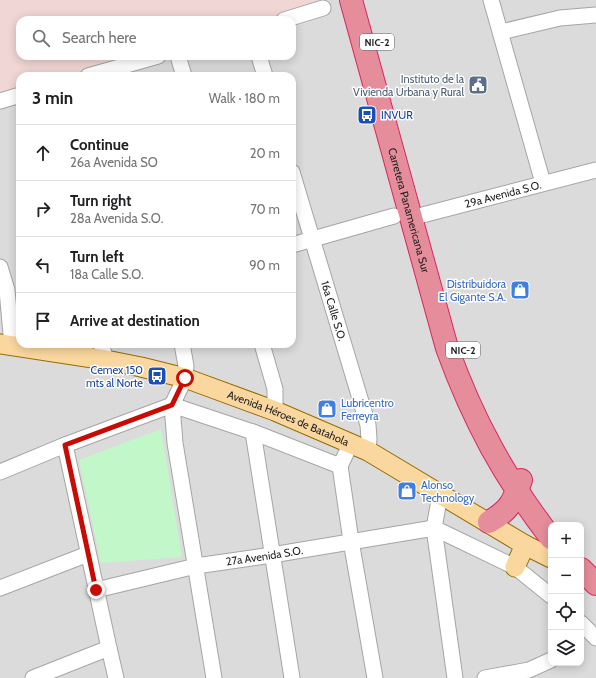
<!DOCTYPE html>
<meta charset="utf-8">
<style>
:root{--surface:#fff;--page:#f2f2f2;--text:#202124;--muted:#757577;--line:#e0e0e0}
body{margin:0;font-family:Cabin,sans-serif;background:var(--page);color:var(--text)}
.controls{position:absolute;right:12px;bottom:12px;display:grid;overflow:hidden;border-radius:8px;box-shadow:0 2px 10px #0003}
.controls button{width:36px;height:36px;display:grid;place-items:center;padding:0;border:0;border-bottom:1px solid var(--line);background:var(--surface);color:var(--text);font:20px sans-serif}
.stop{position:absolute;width:12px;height:12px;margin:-9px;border:3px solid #c90c03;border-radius:50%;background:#fff}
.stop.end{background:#c90c03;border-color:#fff;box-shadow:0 1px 4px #0008}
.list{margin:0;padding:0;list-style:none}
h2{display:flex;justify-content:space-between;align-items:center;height:52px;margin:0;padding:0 16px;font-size:17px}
h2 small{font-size:13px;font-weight:400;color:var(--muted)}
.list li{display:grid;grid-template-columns:26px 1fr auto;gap:12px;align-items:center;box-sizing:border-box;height:56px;padding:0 16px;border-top:1px solid var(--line)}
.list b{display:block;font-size:15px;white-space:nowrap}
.list p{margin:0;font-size:13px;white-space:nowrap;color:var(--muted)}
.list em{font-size:13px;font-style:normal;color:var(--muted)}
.icon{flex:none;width:22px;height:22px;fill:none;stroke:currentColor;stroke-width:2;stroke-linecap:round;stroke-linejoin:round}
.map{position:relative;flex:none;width:596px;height:678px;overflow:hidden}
.search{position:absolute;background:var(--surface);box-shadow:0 2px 10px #0003;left:16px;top:16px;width:280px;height:44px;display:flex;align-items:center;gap:10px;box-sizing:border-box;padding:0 14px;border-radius:12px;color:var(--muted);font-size:15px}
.panel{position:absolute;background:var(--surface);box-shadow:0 2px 10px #0003;left:16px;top:72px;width:280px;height:276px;border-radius:12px}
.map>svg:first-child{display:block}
.residential{fill:#dcdbdb;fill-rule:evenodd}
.commercial{fill:#f0d6d4}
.park{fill:#c2f8c9}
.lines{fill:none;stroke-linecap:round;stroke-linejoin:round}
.minor-casing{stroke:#a5a5a5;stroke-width:17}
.major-casing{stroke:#966c02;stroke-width:21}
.highway-casing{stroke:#d8275c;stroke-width:24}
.minor{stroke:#fff;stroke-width:15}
.major{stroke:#fad79e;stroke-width:19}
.highway{stroke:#e58d9a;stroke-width:22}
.route{stroke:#c90c03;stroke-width:5}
.labels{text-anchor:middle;stroke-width:3;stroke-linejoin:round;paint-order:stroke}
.shield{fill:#fff;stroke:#626262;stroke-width:1}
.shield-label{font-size:10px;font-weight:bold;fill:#1e1e1e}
.service-label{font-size:11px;fill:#4e5e75;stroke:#fff;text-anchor:end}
.transit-label{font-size:11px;fill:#164399;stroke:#fff;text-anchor:start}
.street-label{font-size:11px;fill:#1e1e1e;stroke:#fff}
.shop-label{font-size:11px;fill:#366cbe;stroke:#fff;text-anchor:start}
</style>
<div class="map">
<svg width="596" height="678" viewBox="0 0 596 678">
<rect width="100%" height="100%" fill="#efece5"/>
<!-- residential -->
<path class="residential" d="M0 0H596V678H0ZM20 20H292V56H20ZM20 76H292V344H20ZM551 525H581V663H551Z"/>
<!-- commercial -->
<path class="commercial" d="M0 0H318L319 3 263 20H20V56H141L74 76H20V92L0 98Z"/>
<!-- park -->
<path class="park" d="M161 429 182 557 101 563 79 460Z"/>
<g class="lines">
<defs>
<g id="minor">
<path d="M491 0 543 183"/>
<path d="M284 20 323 8"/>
<path d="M501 32 560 18 596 15"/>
<path d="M178 56 184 76"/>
<path d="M259 56 265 76"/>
<path d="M88 76 158 56"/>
<path d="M0 101 20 95"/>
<path id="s1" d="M292 172 368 425 369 439 368 451"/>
<path id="s2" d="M411 218 596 170"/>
<path d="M292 245 394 216"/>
<path d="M0 267 7 290 12 345"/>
<path d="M101 344 106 360"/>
<path d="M182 344 186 366 185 378 172 405 175 443 214 678"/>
<path d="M262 344 275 389V411"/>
<path d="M172 405 253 432 340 466"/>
<path d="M253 432 292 678"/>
<path d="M351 443 340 466 351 541 375 678"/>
<path d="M65 445 109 648 116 678"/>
<path d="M0 472 65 445 172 405"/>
<path d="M440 495 434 528 515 567 551 596"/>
<path d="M0 588 88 554"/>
<path id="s3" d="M96 590 196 566 272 555 434 528 455 678"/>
<path d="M581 623 596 638"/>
<path d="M33 678 109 648"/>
<path d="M485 678 529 670 551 660"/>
</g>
<g id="major">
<path id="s4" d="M0 344 106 360 141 367 185 378 275 411 368 451 525 545 551 558"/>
<path d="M515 567 525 545"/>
</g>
<g id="highway">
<path id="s5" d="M351 0 447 348C473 420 504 477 551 538"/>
<path d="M489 522C510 510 513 502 521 480"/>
<path d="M581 569 596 584"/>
</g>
</defs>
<!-- minor casing -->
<use href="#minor" class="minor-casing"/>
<!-- major casing -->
<use href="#major" class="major-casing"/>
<!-- highway casing -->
<use href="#highway" class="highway-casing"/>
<!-- minor -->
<use href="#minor" class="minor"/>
<!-- major -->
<use href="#major" class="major"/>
<!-- highway -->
<use href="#highway" class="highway"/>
</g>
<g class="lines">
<!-- route -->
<path class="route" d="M96 590 65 445 172 405 185 378"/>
</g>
<!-- icons -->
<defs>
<symbol id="civic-square" viewBox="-11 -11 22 22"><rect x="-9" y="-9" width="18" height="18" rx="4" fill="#5c6f8a" stroke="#fff"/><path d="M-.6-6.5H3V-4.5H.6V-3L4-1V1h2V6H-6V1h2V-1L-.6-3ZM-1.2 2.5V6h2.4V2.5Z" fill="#fff"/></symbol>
<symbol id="bus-square" viewBox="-11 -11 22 22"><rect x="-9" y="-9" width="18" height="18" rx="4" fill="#1a4fb4" stroke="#fff"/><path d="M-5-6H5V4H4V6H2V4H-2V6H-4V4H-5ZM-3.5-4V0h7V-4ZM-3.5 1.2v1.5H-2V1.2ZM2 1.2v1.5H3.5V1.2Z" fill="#fff"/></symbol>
<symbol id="shop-square" viewBox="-11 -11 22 22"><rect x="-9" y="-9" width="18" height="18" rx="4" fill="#3f7fe0" stroke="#fff"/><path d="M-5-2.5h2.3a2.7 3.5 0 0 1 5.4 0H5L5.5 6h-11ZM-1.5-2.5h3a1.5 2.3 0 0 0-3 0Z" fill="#fff"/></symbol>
</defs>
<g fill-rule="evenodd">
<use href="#civic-square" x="467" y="74" width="22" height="22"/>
<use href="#bus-square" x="356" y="104" width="22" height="22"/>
<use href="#shop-square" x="509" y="279" width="22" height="22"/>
<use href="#bus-square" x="146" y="365" width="22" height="22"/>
<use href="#shop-square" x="316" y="398" width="22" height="22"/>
<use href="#shop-square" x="396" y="480" width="22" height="22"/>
</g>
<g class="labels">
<!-- shield labels -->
<g class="shield">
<rect x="360" y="34" width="34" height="16" rx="3"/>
<rect x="446" y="342" width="34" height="16" rx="3"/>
</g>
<g class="shield-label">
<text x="377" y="46">NIC-2</text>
<text x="463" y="354">NIC-2</text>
</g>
<!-- service labels -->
<g class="service-label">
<text x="464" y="83">Instituto de la<tspan x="464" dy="13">Vivienda Urbana y Rural</tspan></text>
</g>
<!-- transit labels -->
<g class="transit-label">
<text x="381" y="119">INVUR</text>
<text x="143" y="374" text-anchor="end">Cemex 150<tspan x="143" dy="13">mts al Norte</tspan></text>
</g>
<!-- street labels -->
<g class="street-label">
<text dy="4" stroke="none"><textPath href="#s2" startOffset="95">29a Avenida S.O.</textPath></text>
<text dy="4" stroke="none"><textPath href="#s5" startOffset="218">Carretera Panamericana Sur</textPath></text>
<text dy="4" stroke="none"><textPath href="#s1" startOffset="145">16a Calle S.O.</textPath></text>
<text dy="4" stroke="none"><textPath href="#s4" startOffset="299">Avenida Héroes de Batahola</textPath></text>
<text dy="4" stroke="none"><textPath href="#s3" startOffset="172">27a Avenida S.O.</textPath></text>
</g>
<!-- shop labels -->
<g class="shop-label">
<text x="506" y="288" text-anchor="end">Distribuidora<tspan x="506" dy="13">El Gigante S.A.</tspan></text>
<text x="341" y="407">Lubricentro<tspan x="341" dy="13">Ferreyra</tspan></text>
<text x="421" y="489">Alonso<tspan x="421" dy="13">Technology</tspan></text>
</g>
</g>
</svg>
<div class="controls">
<button>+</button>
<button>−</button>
<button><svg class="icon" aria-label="locate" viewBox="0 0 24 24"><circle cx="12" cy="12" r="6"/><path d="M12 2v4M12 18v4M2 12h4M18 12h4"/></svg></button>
<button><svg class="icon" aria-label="layers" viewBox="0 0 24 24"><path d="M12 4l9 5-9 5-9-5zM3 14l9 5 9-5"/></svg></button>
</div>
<div class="stop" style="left:185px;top:378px"></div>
<div class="stop end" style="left:96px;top:590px"></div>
<div class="search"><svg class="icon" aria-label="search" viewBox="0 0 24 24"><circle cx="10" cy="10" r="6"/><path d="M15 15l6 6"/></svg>Search here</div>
<section class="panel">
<h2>3 min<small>Walk · 180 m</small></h2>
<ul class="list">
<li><svg class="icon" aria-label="ahead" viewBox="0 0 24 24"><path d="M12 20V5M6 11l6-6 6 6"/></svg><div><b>Continue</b><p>26a Avenida SO</p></div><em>20 m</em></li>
<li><svg class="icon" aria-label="right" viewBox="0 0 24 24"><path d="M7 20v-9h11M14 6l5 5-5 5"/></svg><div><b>Turn right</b><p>28a Avenida S.O.</p></div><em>70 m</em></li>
<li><svg class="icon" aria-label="left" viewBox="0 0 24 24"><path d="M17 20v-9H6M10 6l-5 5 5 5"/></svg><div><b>Turn left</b><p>18a Calle S.O.</p></div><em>90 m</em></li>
<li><svg class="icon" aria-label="arrive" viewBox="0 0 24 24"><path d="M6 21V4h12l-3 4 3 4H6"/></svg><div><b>Arrive at destination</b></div></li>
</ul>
</section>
</div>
